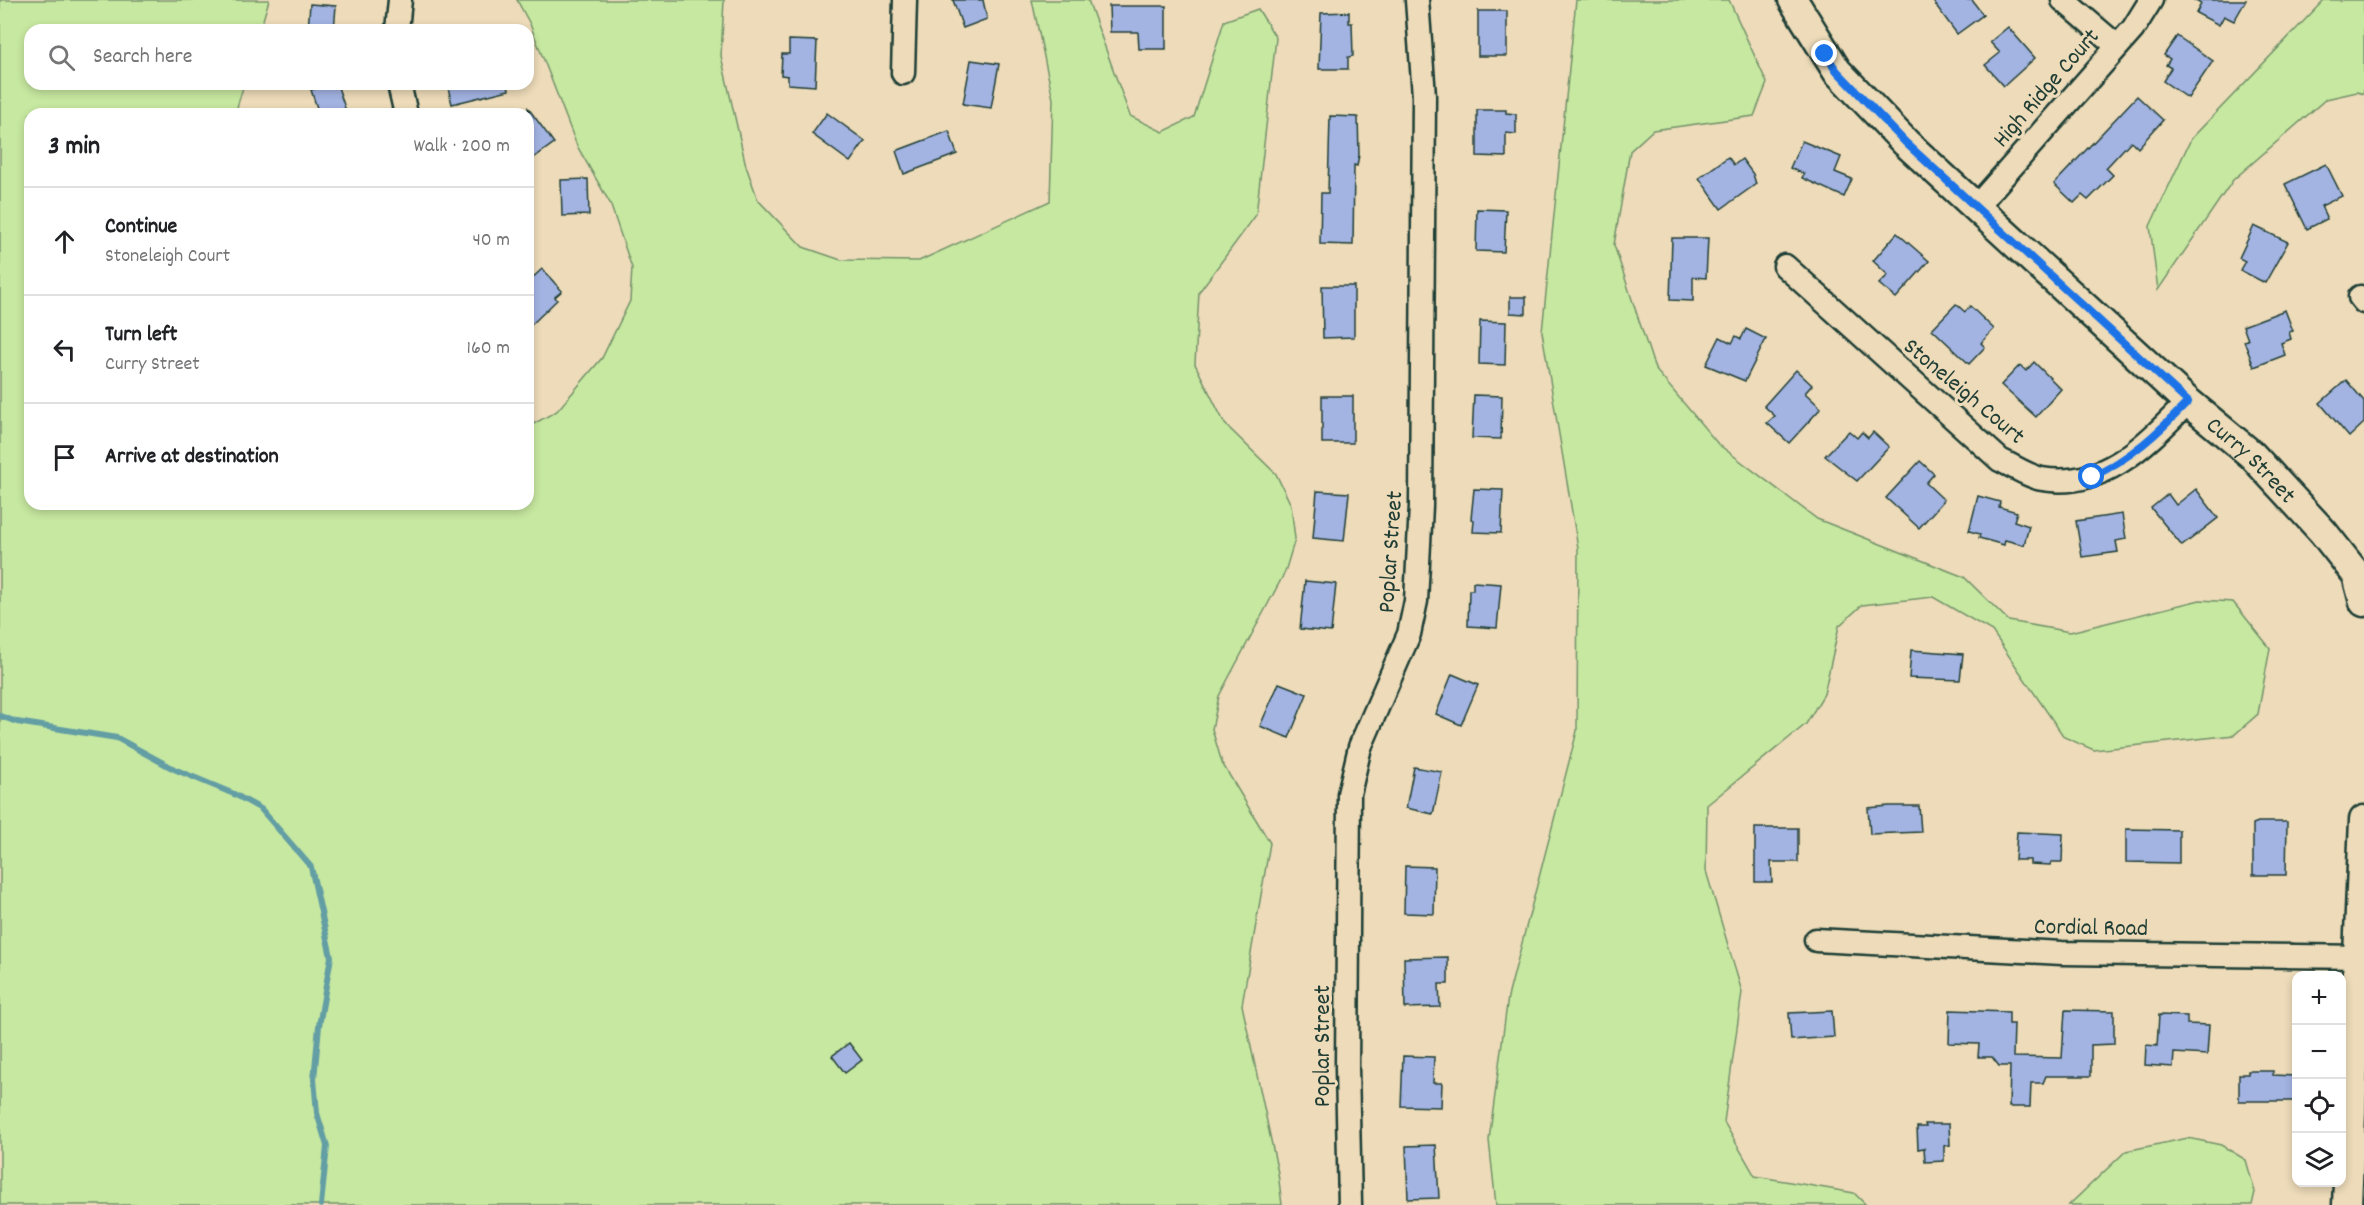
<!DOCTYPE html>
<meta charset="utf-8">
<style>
:root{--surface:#fff;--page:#f6f6f6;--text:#202124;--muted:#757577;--line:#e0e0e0}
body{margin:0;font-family:Dekko,sans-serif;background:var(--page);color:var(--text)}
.controls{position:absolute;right:18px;bottom:18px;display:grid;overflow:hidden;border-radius:12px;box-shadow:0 3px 9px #0003}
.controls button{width:54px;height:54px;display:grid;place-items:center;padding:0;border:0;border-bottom:2px solid var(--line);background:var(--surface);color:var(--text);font:30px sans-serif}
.stop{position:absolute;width:18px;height:18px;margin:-14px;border:4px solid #1a73e8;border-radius:50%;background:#fff}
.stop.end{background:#1a73e8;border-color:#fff;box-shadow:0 2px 6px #0008}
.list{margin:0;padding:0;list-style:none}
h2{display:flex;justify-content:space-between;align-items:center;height:78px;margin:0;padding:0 24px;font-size:26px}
h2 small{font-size:20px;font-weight:400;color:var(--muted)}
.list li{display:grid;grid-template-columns:39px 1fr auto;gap:18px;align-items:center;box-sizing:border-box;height:108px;padding:0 24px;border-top:2px solid var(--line)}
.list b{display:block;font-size:22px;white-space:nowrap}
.list p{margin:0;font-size:20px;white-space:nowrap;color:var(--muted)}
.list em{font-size:20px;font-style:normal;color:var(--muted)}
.icon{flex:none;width:33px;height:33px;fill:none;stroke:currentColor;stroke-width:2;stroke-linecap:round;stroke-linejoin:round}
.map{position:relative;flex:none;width:2364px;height:1205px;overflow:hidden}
.search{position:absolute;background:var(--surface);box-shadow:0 3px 9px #0003;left:24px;top:24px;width:510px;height:66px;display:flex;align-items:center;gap:15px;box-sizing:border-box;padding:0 21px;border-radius:18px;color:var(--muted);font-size:22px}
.panel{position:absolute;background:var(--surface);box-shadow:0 3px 9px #0003;left:24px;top:108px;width:510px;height:402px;border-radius:18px}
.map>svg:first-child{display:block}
.green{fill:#c7e8a0;stroke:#73926a;stroke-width:1.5}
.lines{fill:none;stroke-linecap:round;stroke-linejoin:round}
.stream{stroke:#639ea4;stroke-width:6}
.building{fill:#a3b3e2;stroke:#1f3d34;stroke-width:1.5}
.minor-casing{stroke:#1f3d34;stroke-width:27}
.tertiary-casing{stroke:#1f3d34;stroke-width:33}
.minor{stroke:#eddbb9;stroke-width:22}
.tertiary{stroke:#eddbb9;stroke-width:28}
.route{stroke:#1a73e8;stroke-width:8}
.labels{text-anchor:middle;stroke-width:6;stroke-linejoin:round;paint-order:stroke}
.street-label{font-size:24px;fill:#1f3d34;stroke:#eddbb9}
</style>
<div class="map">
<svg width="2364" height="1205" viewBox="0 0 2364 1205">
<rect width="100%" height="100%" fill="#eddbb9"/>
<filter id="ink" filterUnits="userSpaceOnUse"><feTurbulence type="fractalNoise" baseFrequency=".0167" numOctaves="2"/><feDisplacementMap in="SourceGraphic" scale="12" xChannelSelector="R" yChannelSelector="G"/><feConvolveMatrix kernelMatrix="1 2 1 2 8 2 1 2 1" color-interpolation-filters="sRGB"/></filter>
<g filter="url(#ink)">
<!-- green -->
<g class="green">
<path d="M0 0H269L260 30H30V84H244L235 114H30V504H528V427L557 411 602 358 630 301 632 268 610 203 577 146 530 24 517 0H724L721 56 746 166 758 200 803 247 841 260 919 261 1050 201 1053 99 1032 0H1088L1130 116 1163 132 1194 117 1224 21 1258 9 1276 38 1256 215 1199 292 1195 364 1225 424 1276 474 1291 505 1295 539 1285 572 1219 696 1212 729 1222 763 1270 843 1242 1005 1278 1173 1282 1205H0Z"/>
<path d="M1576 0H1729L1767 83 1754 116 1653 130 1630 151 1614 245 1655 369 1718 444 1817 519 1964 577 2009 621 2070 632 2200 600 2233 602 2270 648 2258 714 2234 735 2094 750 2064 737 1992 631 1933 597 1862 605 1839 626 1824 694 1806 724 1707 805 1706 871 1742 992 1724 1122 1755 1176 1854 1193 1866 1205H1496L1489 1140 1508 997 1577 731 1578 548 1542 332Z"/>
<path d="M2324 0H2364V94L2357 92 2326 99 2233 180 2158 290 2150 226 2191 139Z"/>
<path d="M2188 1138 2221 1145 2246 1160 2255 1192 2252 1205H2069L2126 1151Z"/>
</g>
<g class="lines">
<!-- stream -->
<path class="stream" d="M0 716 17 722 117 738 174 769 234 794 261 809 311 867 331 957 319 1026 314 1079 317 1113 327 1146 321 1205"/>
</g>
<!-- building -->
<g class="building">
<path d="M953 0H983L987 19 963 28Z"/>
<path d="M1932 0H1972L1983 15 1957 34Z"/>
<path d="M2194 0H2246L2234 21 2224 16 2219 25 2196 13 2201 4Z"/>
<path d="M310 4 336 6 334 30H308Z"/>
<path d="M1109 6H1166V49H1139L1138 32H1110Z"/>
<rect x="1478" y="11" width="29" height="45"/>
<path d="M1349 12V23H1352L1353 56 1348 57V69H1319L1321 13Z"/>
<path d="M2008 27 2035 58 2004 86 1985 65 2000 53 1990 42Z"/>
<path d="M2177 36 2213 61 2188 98 2163 81 2171 68 2166 65 2170 59 2164 55Z"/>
<path d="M789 40 817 41 815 86 788 84V76L781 75 782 54H789Z"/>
<path d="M971 60 999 64 991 108 963 104Z"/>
<path d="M329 84H337L347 114H319L311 90Z"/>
<path d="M447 84H508L509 90 452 104Z"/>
<path d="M2137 96 2163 120 2138 148 2131 141 2106 168 2113 175 2088 200 2082 195 2074 203 2054 184Z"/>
<path d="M528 108 554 143 528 162Z"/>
<path d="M1477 110H1506V113L1516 114V134L1506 133V157L1477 156Z"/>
<path d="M827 113 865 141 850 162 812 134Z"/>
<path d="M1330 116 1358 117 1359 155 1357 166 1354 165 1353 245 1320 244 1321 193H1328Z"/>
<path d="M949 131 957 154 904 174 896 151Z"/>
<path d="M1802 141 1841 157 1835 172 1852 179 1844 197 1802 178 1804 174 1790 168Z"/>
<path d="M1728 157 1734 165 1742 159 1753 174 1756 184 1721 209 1699 178Z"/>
<path d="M2326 164 2342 196 2321 206 2327 219 2307 229 2285 184Z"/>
<path d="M588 179 589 215 562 216 561 180Z"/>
<path d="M1477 209 1506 210 1504 252 1476 251Z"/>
<path d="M2254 226 2288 242 2265 283 2240 270 2245 261 2239 258Z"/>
<path d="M1897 233 1929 261 1896 298 1879 284 1888 275 1873 261Z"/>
<path d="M1672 238H1708L1706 278 1693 277V301L1670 300Z"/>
<path d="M542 269 562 291 555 297 557 300 528 328V282Z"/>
<path d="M1322 286H1354V337L1323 338Z"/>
<path d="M1510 297H1526V314L1510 313Z"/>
<path d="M1956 304 1965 312 1970 306 1994 329 1981 343 1985 347 1969 364 1932 329Z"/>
<path d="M2285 310 2293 331 2289 332 2291 339 2281 343 2285 355 2254 367 2244 341 2248 340 2243 326Z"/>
<path d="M1480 321 1506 322 1505 365 1479 364Z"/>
<path d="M1746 329 1766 339 1745 381 1706 365 1720 337 1732 343 1736 336 1741 339Z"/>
<path d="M2034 362 2061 389 2036 417 2001 385 2020 365 2026 371Z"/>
<path d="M1796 370 1812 385 1805 393 1821 408 1789 443 1767 423 1775 416 1764 406Z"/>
<path d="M2346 380 2364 401V423L2349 437 2320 403Z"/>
<path d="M1474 395 1502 396 1501 439 1472 438Z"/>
<rect x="1322" y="396" width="31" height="47"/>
<path d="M1849 431 1857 438 1862 432 1868 438 1873 432 1889 447 1857 481 1825 456Z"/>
<path d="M1920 461 1934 474 1926 483 1944 500 1919 528 1886 498Z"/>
<path d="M1474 489 1503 490 1501 533 1473 532 1474 520 1471 519Z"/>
<path d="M2196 489 2218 518 2182 546 2151 508 2168 494 2176 505Z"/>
<path d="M1317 491 1349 493 1344 541 1313 538Z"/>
<path d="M1978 496 2000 502 1999 507 2017 512 2014 521 2029 526 2024 545 2005 540 2004 545 1979 538 1980 534 1969 531Z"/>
<path d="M2122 514 2126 539 2116 541 2118 552 2082 557 2076 521Z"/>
<path d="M1305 581 1336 584 1331 632 1300 629Z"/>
<path d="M1473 582 1501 584 1497 628 1468 626 1469 590H1473Z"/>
<path d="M1911 650 1963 654 1960 680 1909 678Z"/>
<path d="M1452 674 1478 685 1461 725 1436 714Z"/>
<path d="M1279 683 1307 694 1289 738 1260 726Z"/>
<path d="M1414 767 1442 772 1433 814 1406 808Z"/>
<path d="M1889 806H1919L1921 832 1870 834 1868 808Z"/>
<path d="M2258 822H2287L2286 875H2253V824Z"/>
<path d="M1755 828H1798V862H1771L1772 882H1755Z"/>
<path d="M2126 829 2179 830V863L2126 862Z"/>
<path d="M2017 832 2063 834 2062 862H2051L2050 865 2030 864V860H2015Z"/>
<path d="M1405 866 1435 867 1434 914 1404 913Z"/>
<path d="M1448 957V984H1439L1440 1007 1405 1008 1404 958Z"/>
<path d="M1950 1010 2009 1012V1024H2014L2013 1057 2062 1058 2065 1010 2114 1011V1044L2091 1045V1076H2046L2043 1083H2031L2030 1107H2009L2010 1066H1999L1992 1057H1978L1979 1044 1949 1043Z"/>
<path d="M1832 1011 1834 1037 1791 1040 1789 1013Z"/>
<path d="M2159 1015 2187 1016V1024L2209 1025 2207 1055 2174 1053 2173 1067 2145 1065 2146 1045 2157 1046Z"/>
<path d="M849 1043 862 1060 845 1073 832 1056Z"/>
<path d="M1403 1056 1434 1057 1433 1083H1442L1441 1107 1401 1106Z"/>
<path d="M2248 1071H2273V1075L2296 1076V1101H2239V1074H2248Z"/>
<path d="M1925 1124H1949L1950 1145 1944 1146V1161L1925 1162 1924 1148 1918 1149 1917 1127H1926Z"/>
<path d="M1436 1145 1439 1198 1408 1199 1406 1146Z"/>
</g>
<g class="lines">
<defs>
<g id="minor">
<path d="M2063 0 2117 46"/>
<path d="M397 30 400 0"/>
<path d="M903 73 905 0"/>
<path d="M399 84 406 114"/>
<path d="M1976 207 2133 29 2151 0"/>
<path d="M1785 266 2000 460C2013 466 2029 477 2042 479 2105 490 2148 442 2188 402"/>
<path d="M2360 297 2364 302"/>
<path d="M1816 940 2062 953 2364 957"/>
<path d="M1350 1205 1347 1068 1349 794 1360 747 1409 634 1416 601 1421 506 1424 96 1417 0"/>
</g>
<g id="tertiary">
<path id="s1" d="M1793 0 1837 71 1906 143 2188 402 2252 455 2323 532 2357 575 2364 602"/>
<path d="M2347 1205 2364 820"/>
</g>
</defs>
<!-- minor casing -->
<use href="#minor" class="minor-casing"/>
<!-- tertiary casing -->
<use href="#tertiary" class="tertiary-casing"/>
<!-- minor -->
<use href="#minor" class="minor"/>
<!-- tertiary -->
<use href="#tertiary" class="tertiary"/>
</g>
</g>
<g class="lines" filter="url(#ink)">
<!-- route -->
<path class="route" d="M1825 54 1837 71 1906 143 2188 402C2158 433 2131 458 2092 477"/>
</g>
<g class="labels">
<!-- street labels -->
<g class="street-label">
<text transform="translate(2045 87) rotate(-49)" y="8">High Ridge Court</text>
<text transform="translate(1965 390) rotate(40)" y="8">Stoneleigh Court</text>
<text dy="8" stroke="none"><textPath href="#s1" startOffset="652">Curry Street</textPath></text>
<text transform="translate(1389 552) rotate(-86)" y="8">Poplar Street</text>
<text transform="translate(2091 926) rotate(1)" y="8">Cordial Road</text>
<text transform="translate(1321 1046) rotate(-90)" y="8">Poplar Street</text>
</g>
</g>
</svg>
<div class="controls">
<button>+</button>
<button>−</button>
<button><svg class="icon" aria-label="locate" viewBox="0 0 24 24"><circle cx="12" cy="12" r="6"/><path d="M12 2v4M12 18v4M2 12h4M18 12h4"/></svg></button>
<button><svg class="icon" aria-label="layers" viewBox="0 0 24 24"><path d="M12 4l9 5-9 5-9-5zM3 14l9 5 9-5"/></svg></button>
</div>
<div class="stop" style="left:2092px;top:477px"></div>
<div class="stop end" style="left:1825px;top:54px"></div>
<div class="search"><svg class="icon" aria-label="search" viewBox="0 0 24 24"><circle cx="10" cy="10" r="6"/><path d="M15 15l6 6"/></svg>Search here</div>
<section class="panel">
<h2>3 min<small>Walk · 200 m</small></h2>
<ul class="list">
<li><svg class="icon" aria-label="ahead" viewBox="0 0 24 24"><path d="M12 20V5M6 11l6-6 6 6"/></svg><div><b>Continue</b><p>Stoneleigh Court</p></div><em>40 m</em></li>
<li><svg class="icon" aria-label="left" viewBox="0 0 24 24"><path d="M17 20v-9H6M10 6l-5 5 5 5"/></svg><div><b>Turn left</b><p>Curry Street</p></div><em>160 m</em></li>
<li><svg class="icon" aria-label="arrive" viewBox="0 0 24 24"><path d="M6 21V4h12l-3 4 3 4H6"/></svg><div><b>Arrive at destination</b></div></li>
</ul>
</section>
</div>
